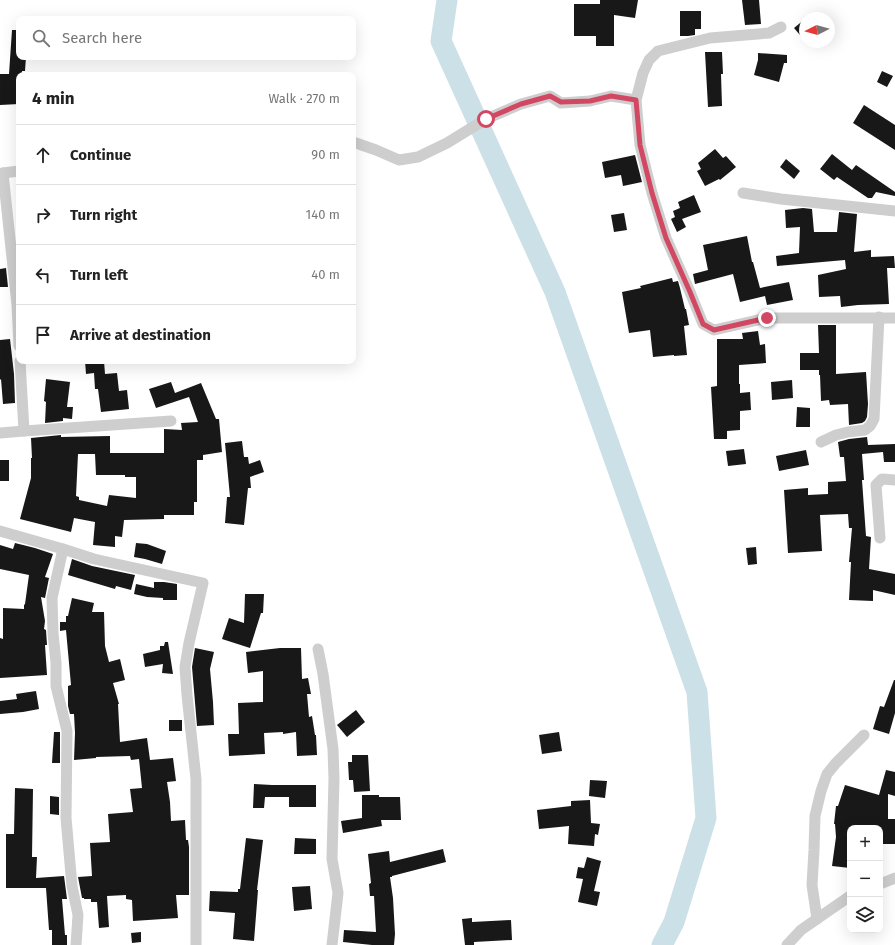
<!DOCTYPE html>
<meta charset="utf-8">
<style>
:root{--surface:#fff;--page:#f6f6f6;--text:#222;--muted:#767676;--line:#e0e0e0}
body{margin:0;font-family:"Fira Sans",sans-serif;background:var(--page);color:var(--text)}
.controls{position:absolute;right:12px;bottom:12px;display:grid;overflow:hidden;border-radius:8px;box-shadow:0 4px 16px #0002}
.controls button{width:36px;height:36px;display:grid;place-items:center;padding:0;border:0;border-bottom:1px solid var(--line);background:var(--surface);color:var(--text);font:20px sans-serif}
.compass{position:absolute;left:799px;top:12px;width:36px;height:36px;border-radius:50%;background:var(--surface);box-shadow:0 4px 16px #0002;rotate:264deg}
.stop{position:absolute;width:12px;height:12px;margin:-9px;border:3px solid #d24863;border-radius:50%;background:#fff}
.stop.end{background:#d24863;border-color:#fff;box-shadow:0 1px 4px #0008}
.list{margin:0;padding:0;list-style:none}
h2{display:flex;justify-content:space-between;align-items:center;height:52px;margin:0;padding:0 16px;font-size:17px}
h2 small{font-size:13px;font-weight:400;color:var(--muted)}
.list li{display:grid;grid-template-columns:26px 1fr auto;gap:12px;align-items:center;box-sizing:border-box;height:60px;padding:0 16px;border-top:1px solid var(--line)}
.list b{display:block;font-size:15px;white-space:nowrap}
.list em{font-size:13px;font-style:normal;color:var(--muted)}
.icon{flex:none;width:22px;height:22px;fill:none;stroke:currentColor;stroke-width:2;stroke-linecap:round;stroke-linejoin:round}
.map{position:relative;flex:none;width:895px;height:945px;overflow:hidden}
.search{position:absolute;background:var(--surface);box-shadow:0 4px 16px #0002;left:16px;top:16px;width:340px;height:44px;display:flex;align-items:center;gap:10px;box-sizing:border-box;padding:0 14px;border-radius:8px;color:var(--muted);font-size:15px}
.panel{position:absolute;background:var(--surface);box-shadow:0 4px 16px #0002;left:16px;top:72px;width:340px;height:292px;border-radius:8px}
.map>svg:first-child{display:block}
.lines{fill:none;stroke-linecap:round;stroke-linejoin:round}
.river{stroke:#cce0e7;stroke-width:21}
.building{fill:#181818;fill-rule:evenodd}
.street{stroke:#cecece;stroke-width:11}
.route{stroke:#d24863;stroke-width:5}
</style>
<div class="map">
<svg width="895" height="945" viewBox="0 0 895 945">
<rect width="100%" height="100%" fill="#fff"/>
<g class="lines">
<!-- river -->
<path class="river" d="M447 0 441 41 555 292 697 692 706 818 674 922 662 945"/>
</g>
<!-- building -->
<g class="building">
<path d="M600 0H638L635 18 614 15V46H596V36H574V4H600Z"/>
<path d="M742 0H759L761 24 745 25Z"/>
<path d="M680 11H701V29H695V35L688 36H680Z"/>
<path d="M805 19V41L794 28Z"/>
<path d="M12 30H19V57H26L25 71H22V75H19V104L0 105V74H9Z"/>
<path d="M705 52H722L723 74H721L722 106 708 107Z"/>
<path d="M758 53 787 55V63H784L779 82 754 75 758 60Z"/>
<path d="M882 71 893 76 887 87 877 82Z"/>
<path d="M864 105 895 125V150L853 123Z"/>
<path d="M715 149 723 158 726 156 736 167 720 180 719 179 705 186 697 171 701 169 698 163Z"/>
<path d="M832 154 852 170 856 165 895 192V196L876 192 872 198H868L837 177 834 180 820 169Z"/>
<path d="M635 155 642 182 623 186 621 175 605 178 602 162Z"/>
<path d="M786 159 800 171 794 179 780 167Z"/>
<path d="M694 195 701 212 682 219 686 227 677 232 671 219 675 217 673 211 680 208 678 202Z"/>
<path d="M803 208 812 209 814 232H837L839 212 857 214 854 252 871 250V257L894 256 895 268H887L889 304 858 305 841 307 840 296 819 297 818 275 846 269 845 260 777 266 776 256 799 253 800 227 786 228 785 210Z"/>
<path d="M624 213 627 230 614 232 611 215Z"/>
<path d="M747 236 752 262H753L760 288 789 282 793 300 767 305 765 296 740 302 733 274 695 284 693 274 708 270 703 245Z"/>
<path d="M6 268 8 287H0V269Z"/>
<path d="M672 278 673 282 678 281 680 288 685 309H686L689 325 684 326 687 355 674 356V355L653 357 650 330 629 333 622 292 641 288 640 286Z"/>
<path d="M818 325H836V374L866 372 868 404 867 417 865 421 862 423 849 425 848 404 830 405 829 400 821 401 820 375H819V370H800V353H819Z"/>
<path d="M758 331 760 345 765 344 766 363 739 365V384H740V393L750 392 751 410 740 411V430L727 431V439H714L711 387 717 386V339H743L742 333Z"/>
<path d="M10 339 14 374 15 403 3 404 1 379 0 380V340Z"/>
<path d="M85 361H104L105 374 117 373 119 391 127 390 129 409 101 412 98 389H95L94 373 86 374Z"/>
<path d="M46 379 70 382 67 407H73L72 419 63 418V421L45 423 46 402 44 401Z"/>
<path d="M792 380 793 398 772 400 771 382Z"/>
<path d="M171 382 175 393 201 383 216 419H219L222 452 203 455V460H197V502H194V515H164V519L124 520 122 537 115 536V547L93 545 95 522 74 518 71 532 20 519 31 478V458H32L31 438 61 435V437L110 436V453H164V429L182 430 181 423 198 422 189 397 156 408 149 389ZM78 454H95L96 475H125V477H136V498L109 495 107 506 79 500V497L76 496Z"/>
<path d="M797 407 810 408V427H796Z"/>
<path d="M867 437 868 445 895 444V462H884L883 452 862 454 864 480H862L866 536 871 537 869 569 895 574V595L873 590V601L849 600 851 562H849L852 528H849L848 514 820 515 822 551 788 553 784 490 808 488V495L828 494V482L846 481 844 457H840L838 442 849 439Z"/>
<path d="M242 441 244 457H248L249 464 260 460 264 472 250 477 251 488H248L244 525 225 523 227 497H230L225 443Z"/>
<path d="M744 449 746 464 728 466 726 451Z"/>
<path d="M806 450 809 465 779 471 776 456Z"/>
<rect x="0" y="460" width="9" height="21"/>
<path d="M15 543 35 548 53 554 45 577 49 578 45 598 41 597 45 621 44 629 46 630 47 645H45L47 675 0 678V638L3 639V608L24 609V605L25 604 29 575 0 569V545L13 549Z"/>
<path d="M136 543 147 544 166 551 162 564 145 559 134 557Z"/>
<path d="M756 547 757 564 748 565 746 548Z"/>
<path d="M72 559 92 566 135 575 131 590 116 586 115 589 68 575Z"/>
<path d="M154 582H164L177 584V600H163V598L147 597 134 594 136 584 154 588Z"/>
<path d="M245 594H264L263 613H261L250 648 222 639 229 618 244 623Z"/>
<path d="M72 598 94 603 92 612H104L105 646 109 662 120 659 125 680 113 683 119 704H118L120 742 147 738 150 760 173 758 176 781 167 782 170 802 171 821 185 820 186 840H188L189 847V895H176L178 918 133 921 132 900 126 899V895L107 896 109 927 99 928 97 902H91V899H84V898H82L78 877 92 876 90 843 110 842 108 814 133 812 130 789 142 788 139 759 131 760 130 756 96 757V758L74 760 75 733 74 714H70L68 706V686L71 685 66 630 60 631V622H66V616H68Z"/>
<path d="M165 642H168L173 674 162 673 163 664 145 667 143 654 160 650V646H164Z"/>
<path d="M195 648 214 652 210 669 213 702 214 725 197 726 192 667Z"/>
<path d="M280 648H301L302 679 308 678 311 694H307L309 717 312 716 315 735H316L317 755 297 756 296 732 283 734V732L264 733 265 754 229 756 228 734H239L238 703 263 702V671L248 673 246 652Z"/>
<path d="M894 680H895V713L889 734 873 729 880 706 884 707Z"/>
<path d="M36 691 39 709 23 712 0 714V701L17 699 16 694Z"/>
<path d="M356 710 365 722 347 737 337 725Z"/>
<rect x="169" y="720" width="13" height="11"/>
<path d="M54 732H60V763H52Z"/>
<path d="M559 732 562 751 542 754 539 735Z"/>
<path d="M352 755H368L370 791 354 792 353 780H349L348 762H352Z"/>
<path d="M886 770 895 772V796L888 794V819H895V844H880V828H850V868L832 866 836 837 835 824H834L836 806H838L845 785 879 795Z"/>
<path d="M590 780 607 781 605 798 589 796Z"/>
<path d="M254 784 272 785H316V807H289V797H265L264 808H253Z"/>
<path d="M15 788 33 789 32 857H37L36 878 64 876 67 899H62L65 935H67V945H52V930H49L46 888H6V834H14Z"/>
<path d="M362 795H379V797H400L401 820H381L382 826 343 833 341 821 362 818Z"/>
<path d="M50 796 59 797V815L50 814Z"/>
<path d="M590 800 591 823 600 824 598 835 595 834 594 846 568 844 569 826 539 829 537 810 571 806V801Z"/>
<path d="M246 838 263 840 257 890H258L254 941 233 939 235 913 209 911 210 891 238 892V889H240Z"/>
<path d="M295 838 316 839V854H294Z"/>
<path d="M443 849 446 862 392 876V877H390L393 898 395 934 394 945H372L343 942 344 930 376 932 374 896H370L369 884 371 883 368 854 389 851 390 862Z"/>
<path d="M587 857 601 861 594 891 600 892 597 906 578 902 583 879 576 878 578 867 584 868Z"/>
<path d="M310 886 312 909 294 911 292 887Z"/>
<path d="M472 918V922L511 920 512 940 474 942V945H465L462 919Z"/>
<path d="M141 932V942L132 943 131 933Z"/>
</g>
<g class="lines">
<!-- street -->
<g class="street">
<path d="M781 27 769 33 710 38 658 51 649 60 643 73 636 100 640 145 652 193 666 238 690 292 703 324 714 330 767 318H895"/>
<path d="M353 142 376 150 399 160 418 157 447 143 486 119 521 104 550 96 561 103 590 101 611 96 636 100"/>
<path d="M3 173 19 171"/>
<path d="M0 174 3 173 17 305 19 346"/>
<path d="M743 193 781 199 895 211"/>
<path d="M24 431 171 421"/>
<path d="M0 433 24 431 20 361"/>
<path d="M821 442 836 435 848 432 865 430 870 426 874 419 879 317"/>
<path d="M0 531 63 549 94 559 203 583 189 643 185 667 187 695 196 779V945"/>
<path d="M880 538 876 485 882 479 895 480"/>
<path d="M63 549 52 598 53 633 56 663V686L67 731 66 818 72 886 78 915 76 945"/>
<path d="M318 649 323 674 333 749 334 778 332 859 338 893 332 945"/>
<path d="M880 884 895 878"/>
<path d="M817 919 812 885 814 850 815 816 821 791 827 774 836 763 864 735"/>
<path d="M787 945 801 930 850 896"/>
</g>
</g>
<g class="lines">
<!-- route -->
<path class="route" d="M486 119 521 104 550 96 561 102 590 101 611 96 636 100 640 145 652 193 666 238 690 292 703 324 714 330 767 318"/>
</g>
</svg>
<div class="controls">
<button>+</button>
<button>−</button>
<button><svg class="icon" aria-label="layers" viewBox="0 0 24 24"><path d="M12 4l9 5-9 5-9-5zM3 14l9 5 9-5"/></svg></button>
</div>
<svg class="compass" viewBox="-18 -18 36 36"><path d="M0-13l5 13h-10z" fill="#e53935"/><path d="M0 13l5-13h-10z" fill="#767676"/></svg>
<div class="stop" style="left:486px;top:119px"></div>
<div class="stop end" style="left:767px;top:318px"></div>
<div class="search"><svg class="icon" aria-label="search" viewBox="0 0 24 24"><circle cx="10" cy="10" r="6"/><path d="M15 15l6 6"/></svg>Search here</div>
<section class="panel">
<h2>4 min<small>Walk · 270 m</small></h2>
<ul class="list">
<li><svg class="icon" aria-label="ahead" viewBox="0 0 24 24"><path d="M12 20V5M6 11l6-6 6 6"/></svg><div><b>Continue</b></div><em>90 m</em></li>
<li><svg class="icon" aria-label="right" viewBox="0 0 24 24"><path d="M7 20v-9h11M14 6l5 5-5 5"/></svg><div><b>Turn right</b></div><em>140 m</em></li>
<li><svg class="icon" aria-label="left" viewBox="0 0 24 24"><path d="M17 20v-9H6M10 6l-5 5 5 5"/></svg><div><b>Turn left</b></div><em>40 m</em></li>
<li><svg class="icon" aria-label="arrive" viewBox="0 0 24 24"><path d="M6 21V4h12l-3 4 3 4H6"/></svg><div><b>Arrive at destination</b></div></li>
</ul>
</section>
</div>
